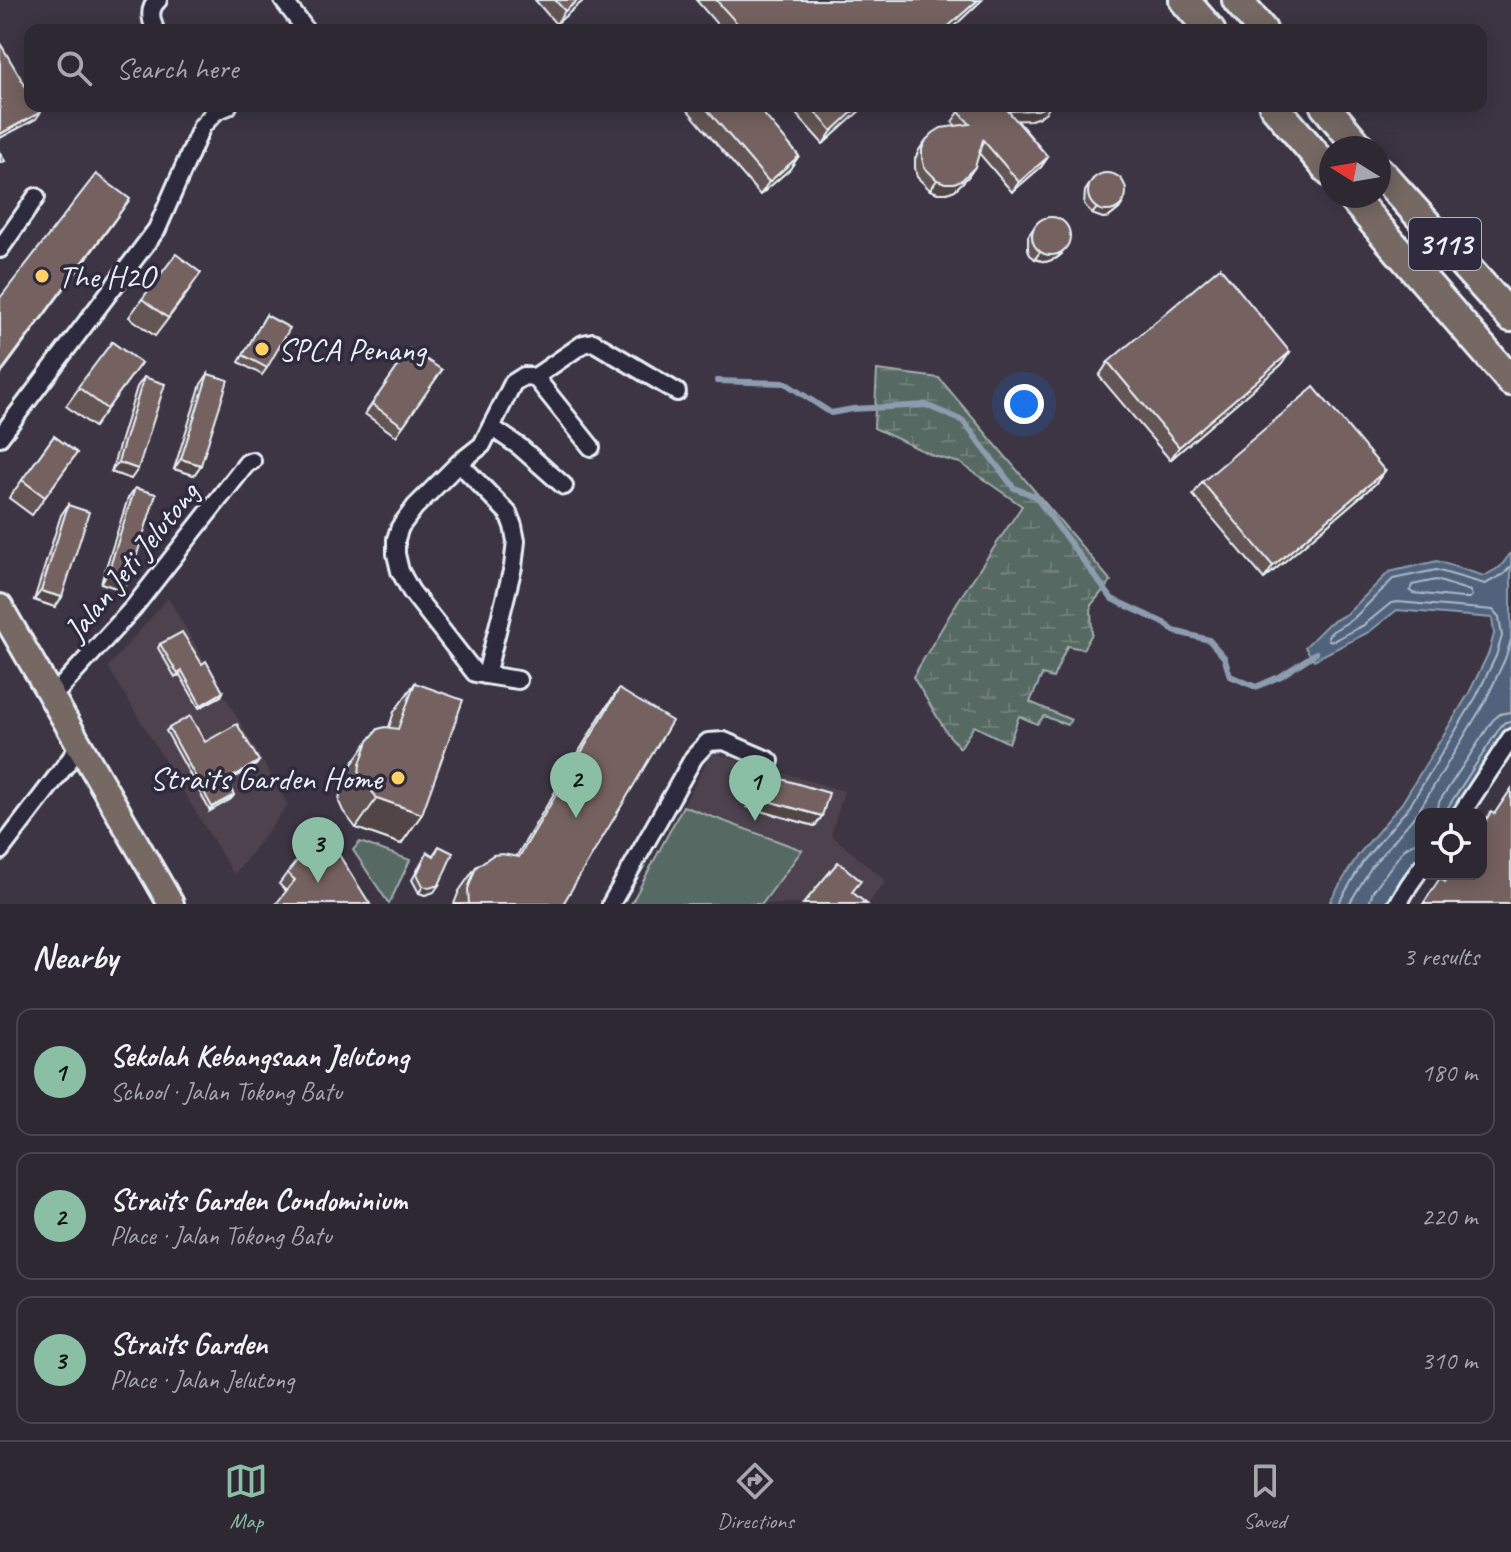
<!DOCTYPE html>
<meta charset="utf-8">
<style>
:root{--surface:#2e2833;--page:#3a343f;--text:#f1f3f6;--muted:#a7a6ac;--line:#49444e;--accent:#8abfa5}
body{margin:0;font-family:Caveat,sans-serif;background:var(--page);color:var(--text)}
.controls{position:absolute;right:24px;bottom:24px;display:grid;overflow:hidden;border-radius:16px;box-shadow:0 4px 20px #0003}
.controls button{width:72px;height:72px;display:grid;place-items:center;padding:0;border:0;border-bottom:2px solid var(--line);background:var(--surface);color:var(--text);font:40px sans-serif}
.compass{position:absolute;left:1319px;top:136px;width:72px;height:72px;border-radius:50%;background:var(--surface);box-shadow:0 4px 20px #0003;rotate:281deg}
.you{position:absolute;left:1024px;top:404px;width:28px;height:28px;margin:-20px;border:6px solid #fff;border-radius:50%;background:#1a73e8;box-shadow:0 0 0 12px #1a73e833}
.badge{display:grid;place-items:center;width:52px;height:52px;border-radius:50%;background:var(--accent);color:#111;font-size:26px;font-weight:700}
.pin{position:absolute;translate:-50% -66px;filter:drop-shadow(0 2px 4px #0008)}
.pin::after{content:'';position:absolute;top:42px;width:28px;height:24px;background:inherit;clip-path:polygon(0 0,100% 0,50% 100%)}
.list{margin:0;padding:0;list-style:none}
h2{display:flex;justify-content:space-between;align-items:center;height:104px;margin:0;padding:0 32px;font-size:34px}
h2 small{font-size:26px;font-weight:400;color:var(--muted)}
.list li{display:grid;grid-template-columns:52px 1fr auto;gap:24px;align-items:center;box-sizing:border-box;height:128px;margin:0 16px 16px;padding:0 16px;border:2px solid var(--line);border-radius:16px}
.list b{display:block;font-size:30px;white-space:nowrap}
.list p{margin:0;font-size:26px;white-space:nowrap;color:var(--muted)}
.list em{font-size:26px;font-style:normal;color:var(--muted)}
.icon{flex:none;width:44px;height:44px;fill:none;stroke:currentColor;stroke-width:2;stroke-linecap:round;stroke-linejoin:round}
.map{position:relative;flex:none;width:1511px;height:904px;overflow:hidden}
.search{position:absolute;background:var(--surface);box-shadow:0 4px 20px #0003;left:24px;right:24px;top:24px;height:88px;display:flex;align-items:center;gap:20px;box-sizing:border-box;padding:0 28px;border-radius:16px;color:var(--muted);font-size:30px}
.sheet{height:536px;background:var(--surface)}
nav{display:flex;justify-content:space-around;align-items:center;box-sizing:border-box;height:112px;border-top:2px solid var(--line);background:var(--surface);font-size:22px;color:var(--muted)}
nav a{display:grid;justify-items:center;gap:4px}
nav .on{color:var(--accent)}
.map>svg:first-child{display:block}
.built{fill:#4e424d}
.green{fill:#576962;stroke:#a0adad;stroke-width:2}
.wetland{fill:url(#wetland-marsh);stroke:#a0adad;stroke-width:2}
.water{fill:#51637c;stroke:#8d9cae;stroke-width:2}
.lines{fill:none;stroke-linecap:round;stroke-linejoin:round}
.shore{stroke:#acb8c6;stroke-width:2}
.stream{stroke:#8d9cae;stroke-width:6}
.street-casing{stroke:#e8f1f8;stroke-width:22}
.primary-casing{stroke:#e8f1f8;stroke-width:30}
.highway-casing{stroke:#e8f1f8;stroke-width:34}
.street{stroke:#2f2a3d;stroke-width:16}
.primary{stroke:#766964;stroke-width:24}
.highway{stroke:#766964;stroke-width:28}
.wall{fill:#645453;stroke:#e8f1f8;stroke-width:2}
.shaded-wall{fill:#514544;stroke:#e8f1f8;stroke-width:2}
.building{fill:#746261;stroke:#e8f1f8;stroke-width:2}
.poi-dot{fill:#ffd166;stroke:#2f2a3d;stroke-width:3}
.labels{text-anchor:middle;stroke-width:7;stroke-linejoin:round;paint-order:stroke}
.shield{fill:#2f2a3d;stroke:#b0b5c0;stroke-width:2}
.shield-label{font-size:30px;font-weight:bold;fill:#e8f1f8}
.poi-label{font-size:32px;fill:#e8f1f8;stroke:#2f2a3d;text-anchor:start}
.street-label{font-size:32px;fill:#e8f1f8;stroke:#2f2a3d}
</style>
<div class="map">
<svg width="1511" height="904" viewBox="0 0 1511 904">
<defs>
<pattern id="wetland-marsh" width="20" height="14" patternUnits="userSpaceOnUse" patternTransform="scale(2)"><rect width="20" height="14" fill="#576962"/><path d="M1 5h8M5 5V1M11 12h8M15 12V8" fill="none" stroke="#6f7f79"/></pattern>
</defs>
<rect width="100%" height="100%" fill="#3d3544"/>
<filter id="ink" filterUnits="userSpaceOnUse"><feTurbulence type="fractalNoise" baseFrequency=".0125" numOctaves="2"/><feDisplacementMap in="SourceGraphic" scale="16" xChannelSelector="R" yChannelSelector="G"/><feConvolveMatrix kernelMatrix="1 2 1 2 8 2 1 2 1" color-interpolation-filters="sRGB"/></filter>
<g filter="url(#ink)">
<!-- built -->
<g class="built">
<path d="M168 598 288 805 234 875 108 667Z"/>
<path d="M712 752 844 791 831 835 886 881 868 904H631Z"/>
</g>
<!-- green -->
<g class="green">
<path d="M683 806 802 850 762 904H631Z"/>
<path d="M360 842 410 860 389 904 353 850Z"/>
</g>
<!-- wetland -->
<path class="wetland" d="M877 370 939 378 1111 581 1091 605 1092 634 1083 649 1067 646 1053 678 1042 675 1030 702 1071 720 1067 725 1044 716 1037 724 1019 716 1009 743 974 726 960 748 947 733 913 677 958 601 1022 506 960 463 934 456 874 428Z"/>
<!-- water -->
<path class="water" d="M1511 553V725L1453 814H1421V856L1385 904H1334L1330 901 1358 855 1402 803 1469 693 1489 652 1494 634 1492 618 1397 610 1369 632 1314 660 1305 647 1328 624 1348 613 1389 572 1437 561 1484 576 1500 567Z"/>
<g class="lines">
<!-- shore -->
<g class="shore">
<path d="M1436 580 1470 591 1472 596 1469 598H1462L1413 593 1410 591 1412 585Z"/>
<path d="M1437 814 1439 802 1493 720 1500 714 1511 712"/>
<path d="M1447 814 1448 807 1501 726 1505 722H1511"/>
<path d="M1338 904 1364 860 1409 807 1476 697 1496 656 1502 636 1499 617 1493 610 1397 602 1391 603 1364 625 1333 641 1329 640 1328 636 1333 631 1353 619 1393 579 1436 570 1485 584 1504 574 1511 566"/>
<path d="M1349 904 1372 866 1418 812 1485 702 1505 659 1511 640"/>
<path d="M1369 904 1373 891 1404 849 1412 844 1421 842"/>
</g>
<!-- stream -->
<path class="stream" d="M717 381 785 383 831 413 853 409 926 405 963 421 1014 488 1035 496 1112 599 1164 623 1174 631 1209 640 1224 657 1230 676 1256 687 1281 676 1316 653"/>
<defs>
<g id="street">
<path d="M283 0 303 26V30"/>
<path d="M155 30C151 19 148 9 158 0"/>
<path d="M0 249 36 197"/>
<path d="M535 377 583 344 593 342 677 392"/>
<path d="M491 427 520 447 564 486"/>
<path d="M0 437 157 229 202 126 216 111 228 106"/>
<path d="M459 463 508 513 513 526 516 541 513 567 486 675 475 673 411 591 400 571 396 554V539L400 527 415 507 459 463 482 445 513 383 524 376 535 377 591 447"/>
<path d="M486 675 518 680"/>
<path d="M52 697 134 607 247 463 252 461"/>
<path d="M1461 814 1511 738"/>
<path d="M0 851 71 758 79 744"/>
<path d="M611 904 694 757 708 742 724 741 770 761"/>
<path d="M1398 904 1409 885 1421 868"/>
</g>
<path id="primary" d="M0 607 171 904"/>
<g id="highway">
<path d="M1184 0 1210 30"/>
<path d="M1237 0 1262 30"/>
<path d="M1274 106 1331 173"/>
<path d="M1325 106 1360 148"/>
<path d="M1379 171 1511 317"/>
<path d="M1351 196 1511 381"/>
</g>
</defs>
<!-- street casing -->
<use href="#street" class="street-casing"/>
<!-- primary casing -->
<use href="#primary" class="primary-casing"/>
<!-- highway casing -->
<use href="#highway" class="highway-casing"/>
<!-- street -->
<use href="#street" class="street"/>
<!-- primary -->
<use href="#primary" class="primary"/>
<!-- highway -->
<use href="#highway" class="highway"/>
</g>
<!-- wall -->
<g class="wall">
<path d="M535 0H584L556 24Z"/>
<path d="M696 0H982L950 30H722Z"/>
<path d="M684 106H757L790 169 760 195Z"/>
<path d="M789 106H865L823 144Z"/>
<path d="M966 106H1050L1046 112 1039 117 1031 120H1017L1048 157 1041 167 1012 192 979 153 968 177 955 190 947 193H938L930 190 917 177 915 168V159L919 150 926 140 956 126 952 122 959 112Z"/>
<path d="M1093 179 1123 203 1119 209 1109 217 1103 218 1092 214 1084 204 1085 191Z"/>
<path d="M1033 229 1062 254 1057 258 1046 262 1035 259 1030 255 1028 249V236Z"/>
<path d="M189 291 155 336 129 317 142 299Z"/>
<path d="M266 315 267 368 262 375 239 362Z"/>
<path d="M112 342 141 363 94 427 66 406Z"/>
<path d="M410 349 442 370 396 436 365 414Z"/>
<path d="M1290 352 1281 365 1170 460 1099 376 1108 362Z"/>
<path d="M208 374 201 465 194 475 174 469 201 384Z"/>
<path d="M144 377 131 479 111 472 137 387Z"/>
<path d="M54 436 77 453 32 515 9 498Z"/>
<path d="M1385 471 1375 484 1264 579 1193 495 1202 482Z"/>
<path d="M135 488 122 590 101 583 128 498Z"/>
<path d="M68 505 62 597 55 607 34 600 61 515Z"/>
<path d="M160 644 202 664 223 692 221 696 199 708 180 675 175 677 158 648Z"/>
<path d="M415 683 422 814 401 844 356 828 343 811 339 802 340 793 348 770 368 741 389 727 394 712Z"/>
<path d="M619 689 563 904H454L459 891 476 867 516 857 602 713Z"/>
<path d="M169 728 205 742 259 761 256 765 226 782 234 795 231 799 210 811 166 731Z"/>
<path d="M761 773 822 816 815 826 747 807 754 783Z"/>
<path d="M439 846 434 892 425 895 419 893 412 880 427 852 433 855Z"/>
<path d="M308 864 286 891 279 884 287 873Z"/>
</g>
<!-- shaded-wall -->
<g class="shaded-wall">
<path d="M578 0H584L556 24 565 11Z"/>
<path d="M978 0H982L950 30H944Z"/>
<path d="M859 106H865L823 144 832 131Z"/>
<path d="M1050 106 1046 112 1039 117 1031 120 1001 121 1008 111Z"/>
<path d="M41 112 36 119 0 138V134Z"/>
<path d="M799 156 790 169 760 195 769 182Z"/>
<path d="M1048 157 1041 167 1012 192 1019 182Z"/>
<path d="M975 167 968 177 955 190 947 193H938L930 190 937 180Z"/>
<path d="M130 199 110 227 0 375V373Z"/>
<path d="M1123 203 1119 209 1109 217 1103 218 1092 214 1097 208Z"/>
<path d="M1066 247 1057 258 1046 262 1035 259 1040 252Z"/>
<path d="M1290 352 1281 365 1170 460 1179 447Z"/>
<path d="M181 459 201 465 194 475 174 469Z"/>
<path d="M118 462 138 469 131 479 111 472Z"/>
<path d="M1385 471 1375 484 1264 579 1273 566Z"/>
<path d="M108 573 129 580 122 590 101 583Z"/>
<path d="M41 591 62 597 55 607 34 600Z"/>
<path d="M223 692 221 696 199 708 201 705Z"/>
<path d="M259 761 256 765 223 784 226 781Z"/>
<path d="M234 795 231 799 210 811 212 807Z"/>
<path d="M754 797 822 816 815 826 747 807Z"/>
<path d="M377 798 422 814 401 844 356 828Z"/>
<path d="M439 885 434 892 425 895 419 893 423 886Z"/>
</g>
<!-- building -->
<g class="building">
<path d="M555 0H578L565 11Z"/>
<path d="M716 0H978L944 30H743Z"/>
<path d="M0 43 30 94V106H37L41 112 0 134Z"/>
<path d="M704 106H757L799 156 769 182Z"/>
<path d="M810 106H859L832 131Z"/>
<path d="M966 106H1048L1038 110 1008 111 1048 157 1019 182 983 140 975 167 962 180 954 183H945L937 180 924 167 922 158V149L926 140 933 133 941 128 970 124 959 112Z"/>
<path d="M0 153 5 161 0 163Z"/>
<circle cx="1107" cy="192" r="19"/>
<path d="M96 174 130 199 0 373V298Z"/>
<circle cx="1051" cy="236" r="19"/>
<path d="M176 254 201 273 168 318 142 299Z"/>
<path d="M1220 267 1290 352 1179 447 1108 362Z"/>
<path d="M266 315 290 328 267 368 243 355Z"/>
<path d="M112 342 141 363 107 409 78 387Z"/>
<path d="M410 349 442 370 403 426 372 404Z"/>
<path d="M208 374 228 380 201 465 181 459Z"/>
<path d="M144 377 165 384 138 469 118 462Z"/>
<path d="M1314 387 1385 471 1273 566 1202 482Z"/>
<path d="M54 436 77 453 45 497 22 480Z"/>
<path d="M135 488 156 494 129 580 108 573Z"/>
<path d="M68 505 89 512 62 597 41 591Z"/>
<path d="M182 632 202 664 206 661 223 692 201 705 182 671 178 674 160 644Z"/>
<path d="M415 683 463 700 422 814 377 798 364 782 359 773 360 764 368 741 378 729 385 727 398 729Z"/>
<path d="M619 689 672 721 563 904H469L468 889 476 867 493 855 502 854 519 857Z"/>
<path d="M190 716 205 742 237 724 259 761 226 781 234 795 212 807 169 728Z"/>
<path d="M761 773 829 793 822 816 754 797Z"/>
<path d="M1511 789V904H1423L1440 878 1445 882 1450 874H1481V828L1491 812 1494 814Z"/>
<path d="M329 839 370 904H276L295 880 287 873 300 857 308 864Z"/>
<path d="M439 846 453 853 439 885 429 888 423 886 417 874 427 852 434 856Z"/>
<path d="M838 862 861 881 852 892 867 904H803Z"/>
</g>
</g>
<!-- markers -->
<g class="poi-dot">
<circle cx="42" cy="276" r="8"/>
<circle cx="262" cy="349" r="8"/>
<circle cx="398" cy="778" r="8"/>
</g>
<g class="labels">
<!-- shield labels -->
<rect class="shield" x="1409" y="218" width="72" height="52" rx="6"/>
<g class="shield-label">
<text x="1445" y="254">3113</text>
</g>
<!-- poi labels -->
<g class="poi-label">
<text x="58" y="287">The H2O</text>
<text x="278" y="360">SPCA Penang</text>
<text x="382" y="789" text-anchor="end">Straits Garden Home</text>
</g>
<!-- street labels -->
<g class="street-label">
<text transform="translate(131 561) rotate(-51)" y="11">Jalan Jeti Jelutong</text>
</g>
</g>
</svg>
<div class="controls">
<button><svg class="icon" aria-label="locate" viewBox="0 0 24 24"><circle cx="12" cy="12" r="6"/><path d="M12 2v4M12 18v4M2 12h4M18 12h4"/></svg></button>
</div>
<svg class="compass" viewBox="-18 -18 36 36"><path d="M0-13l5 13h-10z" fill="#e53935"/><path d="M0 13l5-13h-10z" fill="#a7a6ac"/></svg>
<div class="you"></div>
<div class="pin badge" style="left:755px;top:821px">1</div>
<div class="pin badge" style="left:576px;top:818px">2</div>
<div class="pin badge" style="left:318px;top:883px">3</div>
<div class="search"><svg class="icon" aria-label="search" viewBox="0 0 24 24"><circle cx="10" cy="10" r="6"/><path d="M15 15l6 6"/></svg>Search here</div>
</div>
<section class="sheet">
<h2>Nearby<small>3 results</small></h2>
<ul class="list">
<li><span class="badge">1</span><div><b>Sekolah Kebangsaan Jelutong</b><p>School · Jalan Tokong Batu</p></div><em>180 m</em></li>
<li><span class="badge">2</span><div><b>Straits Garden Condominium</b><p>Place · Jalan Tokong Batu</p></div><em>220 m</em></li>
<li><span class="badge">3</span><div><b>Straits Garden</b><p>Place · Jalan Jelutong</p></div><em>310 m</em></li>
</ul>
</section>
<nav>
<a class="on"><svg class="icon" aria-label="map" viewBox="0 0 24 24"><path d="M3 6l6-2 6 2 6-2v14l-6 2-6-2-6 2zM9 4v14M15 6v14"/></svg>Map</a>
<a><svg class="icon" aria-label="directions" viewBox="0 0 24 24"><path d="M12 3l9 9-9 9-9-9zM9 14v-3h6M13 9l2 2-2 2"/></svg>Directions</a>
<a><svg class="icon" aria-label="saved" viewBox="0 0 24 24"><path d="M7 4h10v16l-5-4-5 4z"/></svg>Saved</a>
</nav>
